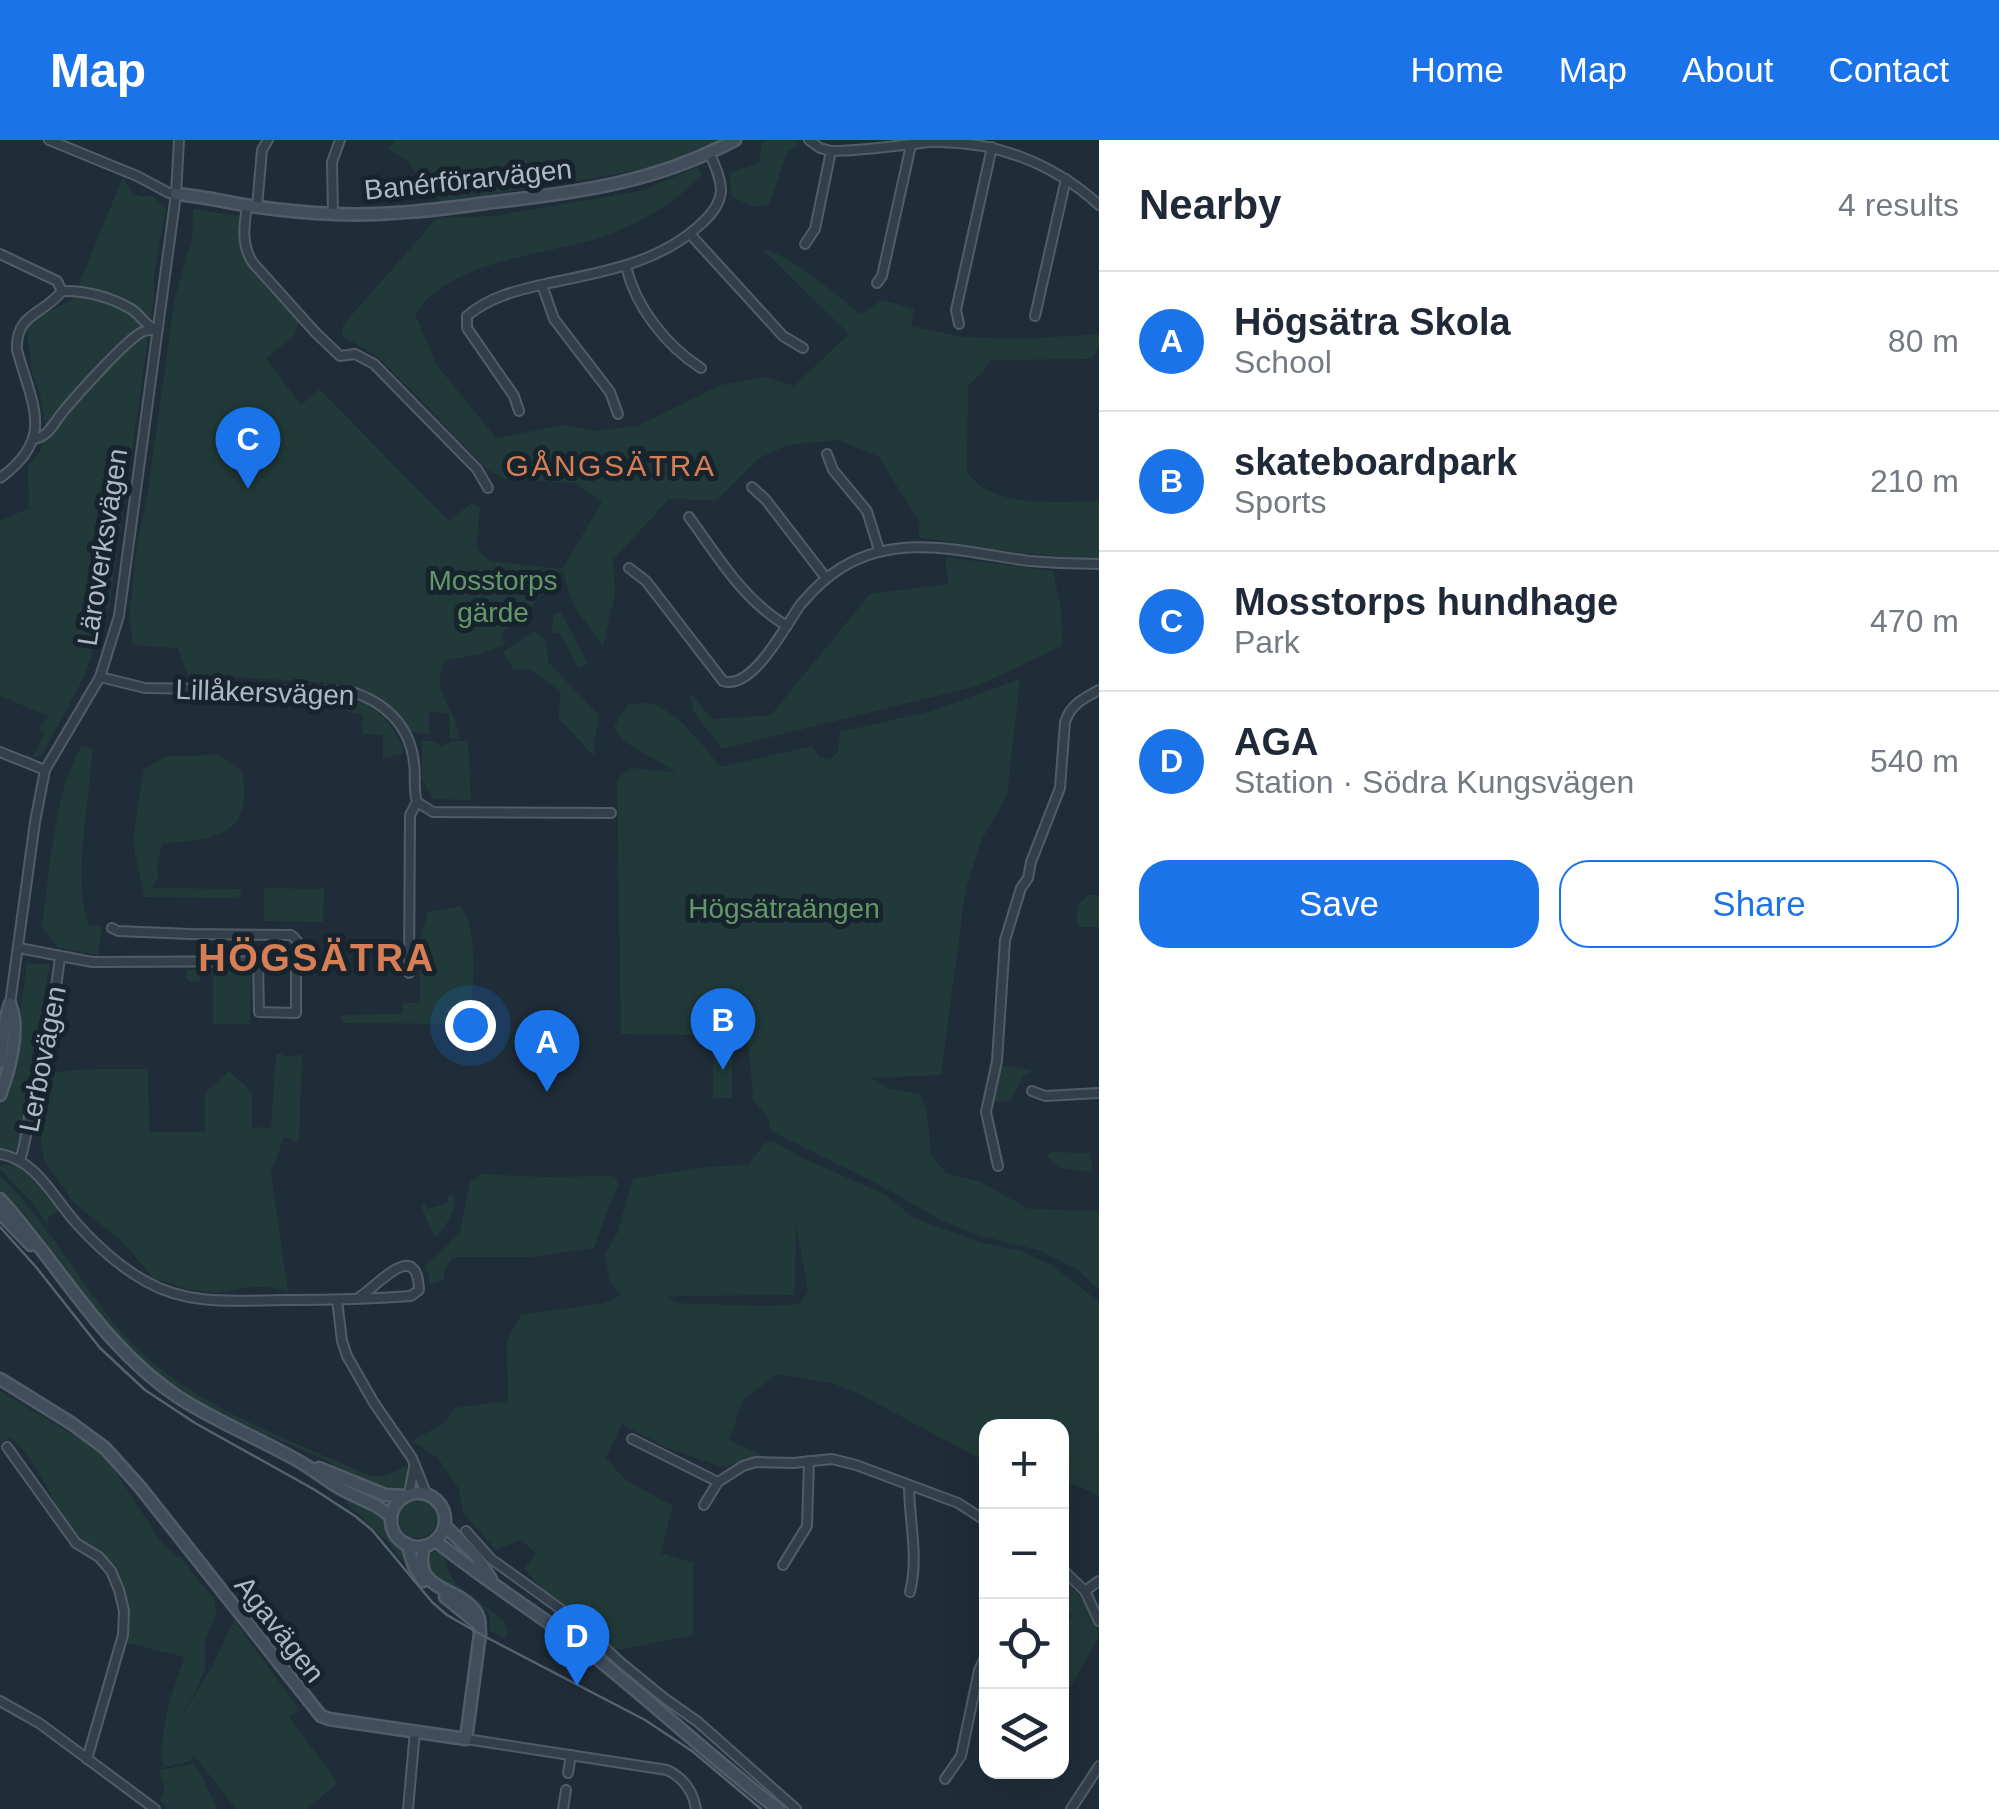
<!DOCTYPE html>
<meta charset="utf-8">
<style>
:root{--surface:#fff;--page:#f6f6f7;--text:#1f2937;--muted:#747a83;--line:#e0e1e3;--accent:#1a73e8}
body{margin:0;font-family:Helvetica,sans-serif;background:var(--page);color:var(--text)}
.controls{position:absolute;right:30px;bottom:30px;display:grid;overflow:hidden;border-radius:20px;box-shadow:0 10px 40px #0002}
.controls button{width:90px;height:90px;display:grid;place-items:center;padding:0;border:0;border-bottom:2px solid var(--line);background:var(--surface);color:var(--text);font:50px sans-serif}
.you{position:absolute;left:470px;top:885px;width:35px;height:35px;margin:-25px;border:8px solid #fff;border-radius:50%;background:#1a73e8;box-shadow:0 0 0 15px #1a73e833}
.badge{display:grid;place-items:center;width:65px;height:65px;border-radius:50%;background:var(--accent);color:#fff;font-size:32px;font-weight:700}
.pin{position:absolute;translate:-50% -82px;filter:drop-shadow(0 2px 5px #0008)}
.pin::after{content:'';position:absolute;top:52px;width:35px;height:30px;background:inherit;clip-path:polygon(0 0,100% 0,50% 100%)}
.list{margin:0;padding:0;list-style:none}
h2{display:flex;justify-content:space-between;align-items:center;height:130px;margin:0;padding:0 40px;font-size:42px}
h2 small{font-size:32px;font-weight:400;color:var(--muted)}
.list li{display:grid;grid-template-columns:65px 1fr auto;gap:30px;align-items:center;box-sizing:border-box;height:140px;padding:0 40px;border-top:2px solid var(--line)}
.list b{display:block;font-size:38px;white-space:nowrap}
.list p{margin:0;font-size:32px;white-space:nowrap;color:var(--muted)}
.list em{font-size:32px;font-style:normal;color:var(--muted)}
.actions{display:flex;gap:20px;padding:30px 40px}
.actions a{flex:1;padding:22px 0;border:2px solid var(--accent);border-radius:30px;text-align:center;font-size:35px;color:var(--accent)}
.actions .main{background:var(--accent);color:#fff}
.icon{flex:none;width:55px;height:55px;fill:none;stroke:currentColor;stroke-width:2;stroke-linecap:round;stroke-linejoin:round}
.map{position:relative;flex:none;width:1099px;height:1669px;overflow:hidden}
header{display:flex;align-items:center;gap:60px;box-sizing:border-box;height:140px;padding:0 50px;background:var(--accent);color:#fff}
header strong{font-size:48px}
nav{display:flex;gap:55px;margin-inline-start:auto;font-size:35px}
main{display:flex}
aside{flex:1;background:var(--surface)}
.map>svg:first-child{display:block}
.green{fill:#213a39;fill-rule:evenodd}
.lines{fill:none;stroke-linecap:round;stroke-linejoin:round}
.street-casing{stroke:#505d67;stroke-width:12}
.secondary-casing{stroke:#505d67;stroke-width:15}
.street{stroke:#333f49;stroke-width:8}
.secondary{stroke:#404e5c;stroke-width:10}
.tram{stroke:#546370;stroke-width:2.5}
.labels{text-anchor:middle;stroke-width:10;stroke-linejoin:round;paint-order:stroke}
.street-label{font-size:28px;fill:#adbac6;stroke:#18242d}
.park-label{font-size:28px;fill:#639769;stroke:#18242d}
.neighbourhood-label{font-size:30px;letter-spacing:2.5px;fill:#d87e55;stroke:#18242d}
.district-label{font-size:38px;font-weight:bold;letter-spacing:2.5px;fill:#d87e55;stroke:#18242d}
</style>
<header>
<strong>Map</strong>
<nav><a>Home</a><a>Map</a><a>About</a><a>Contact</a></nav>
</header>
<main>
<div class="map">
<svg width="1099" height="1669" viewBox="0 0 1099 1669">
<rect width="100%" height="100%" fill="#1f2d38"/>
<!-- green -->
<g class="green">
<path d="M396 0H720C689 24 647 28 610 35 554 45 498 53 441 61L425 50 408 21 388 9Z"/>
<path d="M769 0H794L799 6 788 11 769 64 755 67 732 57 729 33 759 23 762 2Z"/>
<path d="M698 27 701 36C672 65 635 87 596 99 538 116 452 120 415 174L436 224 496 298 564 285 594 291 637 286 721 245 765 237 794 246 849 194 762 109C795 117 834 154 861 174L882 160 914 169 911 186 961 197 1022 199 1099 194V208L1092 219 991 220 982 233 968 245 967 332C972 338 978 345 985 349 1016 366 1064 362 1099 361V420L995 410 918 397 920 383 879 317 838 300 787 305 758 319 717 360 669 359 613 420 615 454 603 506 574 467 562 430 557 441 500 495 504 504 484 513 444 521C443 527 440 533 440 539 439 561 459 576 459 598H450L449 573 429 572V594L410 592C401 573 384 557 365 550 348 544 330 543 312 542 270 538 229 537 188 537L178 508 132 505 130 470 136 411 148 351 175 157 192 99 193 69 240 76C241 87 238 98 241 109 247 133 282 163 299 181L295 195 266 218 301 265 319 249 449 381 472 363 480 368 476 408 488 421 562 429 602 362 575 343 505 339 488 330 378 217 342 196 343 185 437 78 495 76 640 51Z"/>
<path d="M123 37C130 51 135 59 152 56L166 69 154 134V157L110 464 83 539 42 615 30 619 25 616 27 614 33 617 44 593 38 590 49 576 0 556V381L29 368 28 327 40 311 45 282 40 254 31 229 27 187 38 177 73 159Z"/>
<path d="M945 417 1053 431 1061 470 1062 506 977 546 722 609 693 571 690 553 712 579 771 575 870 454 948 444Z"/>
<path d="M561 472 587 523 578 528 560 494 551 492 554 474Z"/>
<path d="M534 491 547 502 548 522 599 575 594 604 595 617 559 579 560 551 529 529 514 530 503 512Z"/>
<path d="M1020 539 1007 656 981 701 965 753 941 935 872 938 889 949 921 954 927 973 931 1015 946 1033 981 1042 1029 1069 1099 1071V1150L1080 1131 1038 1110 978 1095 944 1082 878 1044 771 991 768 978 751 957 753 950 747 896 621 894 617 639 630 628 676 632 623 601 614 587 628 564C636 564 647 562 653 564 680 573 704 608 721 627L812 606 819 617 829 620 838 612 840 592 932 571Z"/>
<path d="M334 555C368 559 392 578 404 611L402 614 383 618V595L363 594 362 574 349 573 345 568H337L333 564Z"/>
<path d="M422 601H432L441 606 454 601H468L471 660 433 659 422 639Z"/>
<path d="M82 606 93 609C90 649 71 755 90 786H102L98 815 58 808 42 788C49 737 54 649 82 606Z"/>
<path d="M219 615 242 631C255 698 213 699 162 704L157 723 158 739 152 748 243 749 238 758 144 757 133 703 143 630 167 616Z"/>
<path d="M264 748 324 749 323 782 264 781Z"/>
<path d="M1088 755H1099V787H1079L1076 782 1078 765Z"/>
<path d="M461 766C479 793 474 852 468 884L343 883 340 875 402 874 403 863H420V799L428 772Z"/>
<path d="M27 823 50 824 42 869 45 877 43 899 34 905 32 917 38 920 26 957 23 992 18 1010 13 1012 0 1011V964L12 932Z"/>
<path d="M187 830H245L251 833 250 884H213V835L200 834V841L191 842 186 838Z"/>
<rect x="713" y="902" width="19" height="56"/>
<path d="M276 914H282L283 917 302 914 299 1002 284 997 271 1033 288 1152 270 1147H250L219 1153 191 1150 153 1138 123 1102 74 1063 44 1020 37 973 40 952 45 938 55 932 90 929H148L149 992H205V953L229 931 252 952V987L271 988Z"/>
<path d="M1002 925 1032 931 1023 937 1010 961 994 962Z"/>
<path d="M771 1000 800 1017 884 1054 914 1078 982 1103 1021 1111 1052 1125 1099 1162V1356L1062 1339V1286H986V1322L861 1255 832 1243 777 1234 743 1260 729 1300 768 1318 721 1327 665 1307 622 1284 606 1318 624 1339 673 1366 661 1413 693 1423V1495L618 1510 547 1454 524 1429 536 1413 520 1400 496 1410 463 1373 459 1349 438 1318 412 1301 446 1282 454 1268 508 1261 507 1200 521 1175 604 1163 622 1155 610 1143 605 1114 617 1094 633 1039 696 1028 749 1024 764 1004ZM796 1084 808 1152 799 1164 766 1166 675 1163 667 1156 795 1155Z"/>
<path d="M1051 1012 1091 1013 1092 1030 1088 1032 1059 1028 1047 1016Z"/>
<path d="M13 1024 29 1032 60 1070 47 1078 49 1087 32 1062 0 1029V1025Z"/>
<path d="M482 1034 542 1037 614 1036 619 1045C607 1065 603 1086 594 1108L532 1117H453L445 1128 444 1140 429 1145V1134L425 1126 460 1092 470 1042Z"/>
<path d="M0 1036C50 1083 81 1147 127 1198 191 1267 287 1298 371 1336H386L406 1326 408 1329 405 1347C384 1357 342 1328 321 1318 266 1293 206 1274 158 1236 104 1192 71 1131 27 1078 19 1068 9 1060 0 1051Z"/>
<path d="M454 1055C455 1074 447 1084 435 1098L421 1066 424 1063 427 1069 448 1063V1056Z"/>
<path d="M0 1251 103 1313 164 1406 181 1418 215 1461 216 1474 205 1500V1529L196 1550 174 1589 213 1525 234 1480 299 1569 289 1577 338 1643 307 1669H236L194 1615 191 1621 164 1627C157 1590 173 1553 184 1517L127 1503C134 1474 126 1437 104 1416 91 1403 75 1397 65 1380 48 1352 36 1319 10 1297L0 1303Z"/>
<circle cx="418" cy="1379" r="19"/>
<path d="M344 1361 363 1365 380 1372 389 1394 411 1424 412 1434 388 1402Z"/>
<path d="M438 1408 447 1414 445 1416 446 1427 455 1443 505 1482 508 1492 505 1498 490 1491V1475C482 1467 474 1460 465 1454 447 1444 427 1440 428 1416Z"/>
<path d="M1062 1441C1082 1454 1095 1473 1099 1497L1062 1562V1491L1072 1475 1062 1471Z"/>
<path d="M193 1624 201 1634 217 1669H167L160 1660C167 1650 164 1640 158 1630Z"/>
</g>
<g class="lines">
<defs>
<g id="street">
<path d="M49 0 137 36 169 53 176 54"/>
<path d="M809 0 820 8 831 11C865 11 898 5 931 2 994 0 1053 23 1099 65"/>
<path d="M247 66C244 86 241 105 253 123L315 192 340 216 355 214 374 224 477 329 488 348"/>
<path d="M257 67 262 10 268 0"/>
<path d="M333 74 332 22 340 0"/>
<path d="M690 94 783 196 803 208"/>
<path d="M805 104 815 89 831 11"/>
<path d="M0 114 57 141 62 151"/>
<path d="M626 126C635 166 666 206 701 228"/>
<path d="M877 143 882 136 911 5"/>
<path d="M542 145 554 179 610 252 618 274"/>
<path d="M62 151C84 150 111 157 131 169 141 175 144 185 155 189"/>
<path d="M1035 176 1066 39"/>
<path d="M959 184 956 170 992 7"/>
<path d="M519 271 514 256 467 188V176C489 157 518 150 545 144 601 132 659 124 702 83 711 75 720 64 721 51 721 38 715 26 710 14"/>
<path d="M34 299C49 296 53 284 62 273 76 256 125 201 142 192 148 189 149 190 157 190"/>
<path d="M827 314 833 330 867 371 879 410"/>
<path d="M0 338C56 298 32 265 17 210 15 173 45 174 62 151"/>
<path d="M752 347 766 360 826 438"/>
<path d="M689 377C719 418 743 460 787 486"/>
<path d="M629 428 646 441 723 541C753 551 786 484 801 464 813 450 826 437 841 428 900 391 966 413 1029 421 1052 423 1076 424 1099 424"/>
<path d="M100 537 145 548 349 551C384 561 410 585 414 623 416 636 413 649 417 662L410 675 409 833"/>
<path d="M0 612 45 630"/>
<path d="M417 662 433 672 611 673"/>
<path d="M112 788 118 791 190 794 291 795C300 802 304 812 296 821"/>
<path d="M19 808 92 822 296 821V873L259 872 258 822"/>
<path d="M10 864 35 682 45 630 100 537 119 476 176 54 179 0"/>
<path d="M1032 951 1045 956 1099 953"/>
<path d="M0 1014C37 1020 54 1059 77 1084 97 1106 121 1128 147 1142 191 1167 241 1160 289 1160 329 1160 370 1159 411 1156L419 1150C417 1096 376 1148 358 1158"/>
<path d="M20 1020C28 997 28 974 34 950 45 906 55 862 60 817"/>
<path d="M998 1026 986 972 997 921 1005 800 1021 748 1028 738 1031 722 1060 648 1065 582C1071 564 1083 559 1099 550"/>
<path d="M337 1160 342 1201 347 1216 374 1263 412 1318 426 1353"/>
<path d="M632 1299 718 1342"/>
<path d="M7 1307 76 1403 99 1417 111 1431 119 1450 124 1471 123 1495 87 1619"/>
<path d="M909 1345C909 1381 919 1416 910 1452"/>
<path d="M409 1354 414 1327"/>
<path d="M704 1365 718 1342 743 1326 756 1322 793 1323 832 1319 856 1325 958 1363 986 1381"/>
<path d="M466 1391 491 1419 573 1478 620 1522 664 1558 698 1582 796 1669"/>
<path d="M783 1425 807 1386 809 1321"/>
<path d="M1062 1429 1085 1451 1099 1481"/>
<path d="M1085 1451 1099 1441"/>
<path d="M0 1561 39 1583 155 1669"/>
<path d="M466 1599 667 1630C684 1638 693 1651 696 1669"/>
<path d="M568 1633 571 1615"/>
<path d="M945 1639 961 1616 979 1530 986 1516"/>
<path d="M408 1669 415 1591"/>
<path d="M563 1669 566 1650"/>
<path d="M1071 1669 1099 1626"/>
</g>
<g id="secondary">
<path d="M176 54C201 56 226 62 251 66 278 70 307 73 335 74 385 76 436 70 486 63 577 52 653 44 735 0"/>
<path d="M0 922 6 877 10 864"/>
<path d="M0 955C9 931 21 889 10 864"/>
<path d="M0 1059C60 1125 102 1207 178 1257 215 1281 255 1297 293 1318 309 1326 323 1338 338 1347 356 1358 376 1362 391 1377"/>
<path d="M0 1073 31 1105"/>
<path d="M0 1239 71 1283 105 1308 140 1347 321 1576 329 1579 466 1599 480 1494C479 1486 481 1478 475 1471 456 1445 412 1452 424 1406"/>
<path d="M319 1328 385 1355 406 1356"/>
<circle cx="418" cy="1380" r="27"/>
<path d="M445 1386 476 1416 491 1439"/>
<path d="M436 1401C485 1441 539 1474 590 1513 654 1563 713 1620 778 1669"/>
<path d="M407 1404 414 1426 423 1441"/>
<path d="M445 1457 478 1484"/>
</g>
</defs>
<!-- street casing -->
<use href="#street" class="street-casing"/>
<!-- secondary casing -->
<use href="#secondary" class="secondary-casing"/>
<!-- street -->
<use href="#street" class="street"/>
<!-- secondary -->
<use href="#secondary" class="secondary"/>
<!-- tram -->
<path class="tram" d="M0 1087 36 1127 100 1208 145 1250 195 1283 315 1350 355 1376 372 1390 432 1462 447 1475 480 1494 645 1580 692 1611 761 1669"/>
</g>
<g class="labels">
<!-- street labels -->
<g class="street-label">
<text transform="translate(468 39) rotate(-6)" y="10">Banérförarvägen</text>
<text transform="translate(102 407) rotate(-81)" y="10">Läroverksvägen</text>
<text transform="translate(265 552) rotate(2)" y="10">Lillåkersvägen</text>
<text transform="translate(42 919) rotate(-79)" y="10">Lerbovägen</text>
<text transform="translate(280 1489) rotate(52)" y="10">Agavägen</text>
</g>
<!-- park labels -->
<g class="park-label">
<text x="493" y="450">Mosstorps<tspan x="493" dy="32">gärde</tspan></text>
<text x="784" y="778">Högsätraängen</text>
</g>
<!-- neighbourhood labels -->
<g class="neighbourhood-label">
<text x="611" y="336">GÅNGSÄTRA</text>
</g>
<!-- district labels -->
<g class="district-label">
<text x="317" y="831">HÖGSÄTRA</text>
</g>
</g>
</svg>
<div class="controls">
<button>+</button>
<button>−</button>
<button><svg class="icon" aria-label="locate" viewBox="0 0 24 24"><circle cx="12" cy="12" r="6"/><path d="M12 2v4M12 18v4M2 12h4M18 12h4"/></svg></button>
<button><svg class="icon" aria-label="layers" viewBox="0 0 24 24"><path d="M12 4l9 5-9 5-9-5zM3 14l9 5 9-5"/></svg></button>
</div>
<div class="you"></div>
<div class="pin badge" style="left:547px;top:952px">A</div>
<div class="pin badge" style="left:723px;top:930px">B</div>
<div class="pin badge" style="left:248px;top:349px">C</div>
<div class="pin badge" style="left:577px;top:1546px">D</div>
</div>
<aside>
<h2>Nearby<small>4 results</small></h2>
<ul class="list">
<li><span class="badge">A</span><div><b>Högsätra Skola</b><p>School</p></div><em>80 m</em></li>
<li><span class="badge">B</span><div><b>skateboardpark</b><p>Sports</p></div><em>210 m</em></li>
<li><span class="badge">C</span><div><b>Mosstorps hundhage</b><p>Park</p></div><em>470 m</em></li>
<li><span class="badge">D</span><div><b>AGA</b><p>Station · Södra Kungsvägen</p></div><em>540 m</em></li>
</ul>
<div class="actions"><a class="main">Save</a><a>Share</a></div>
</aside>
</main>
